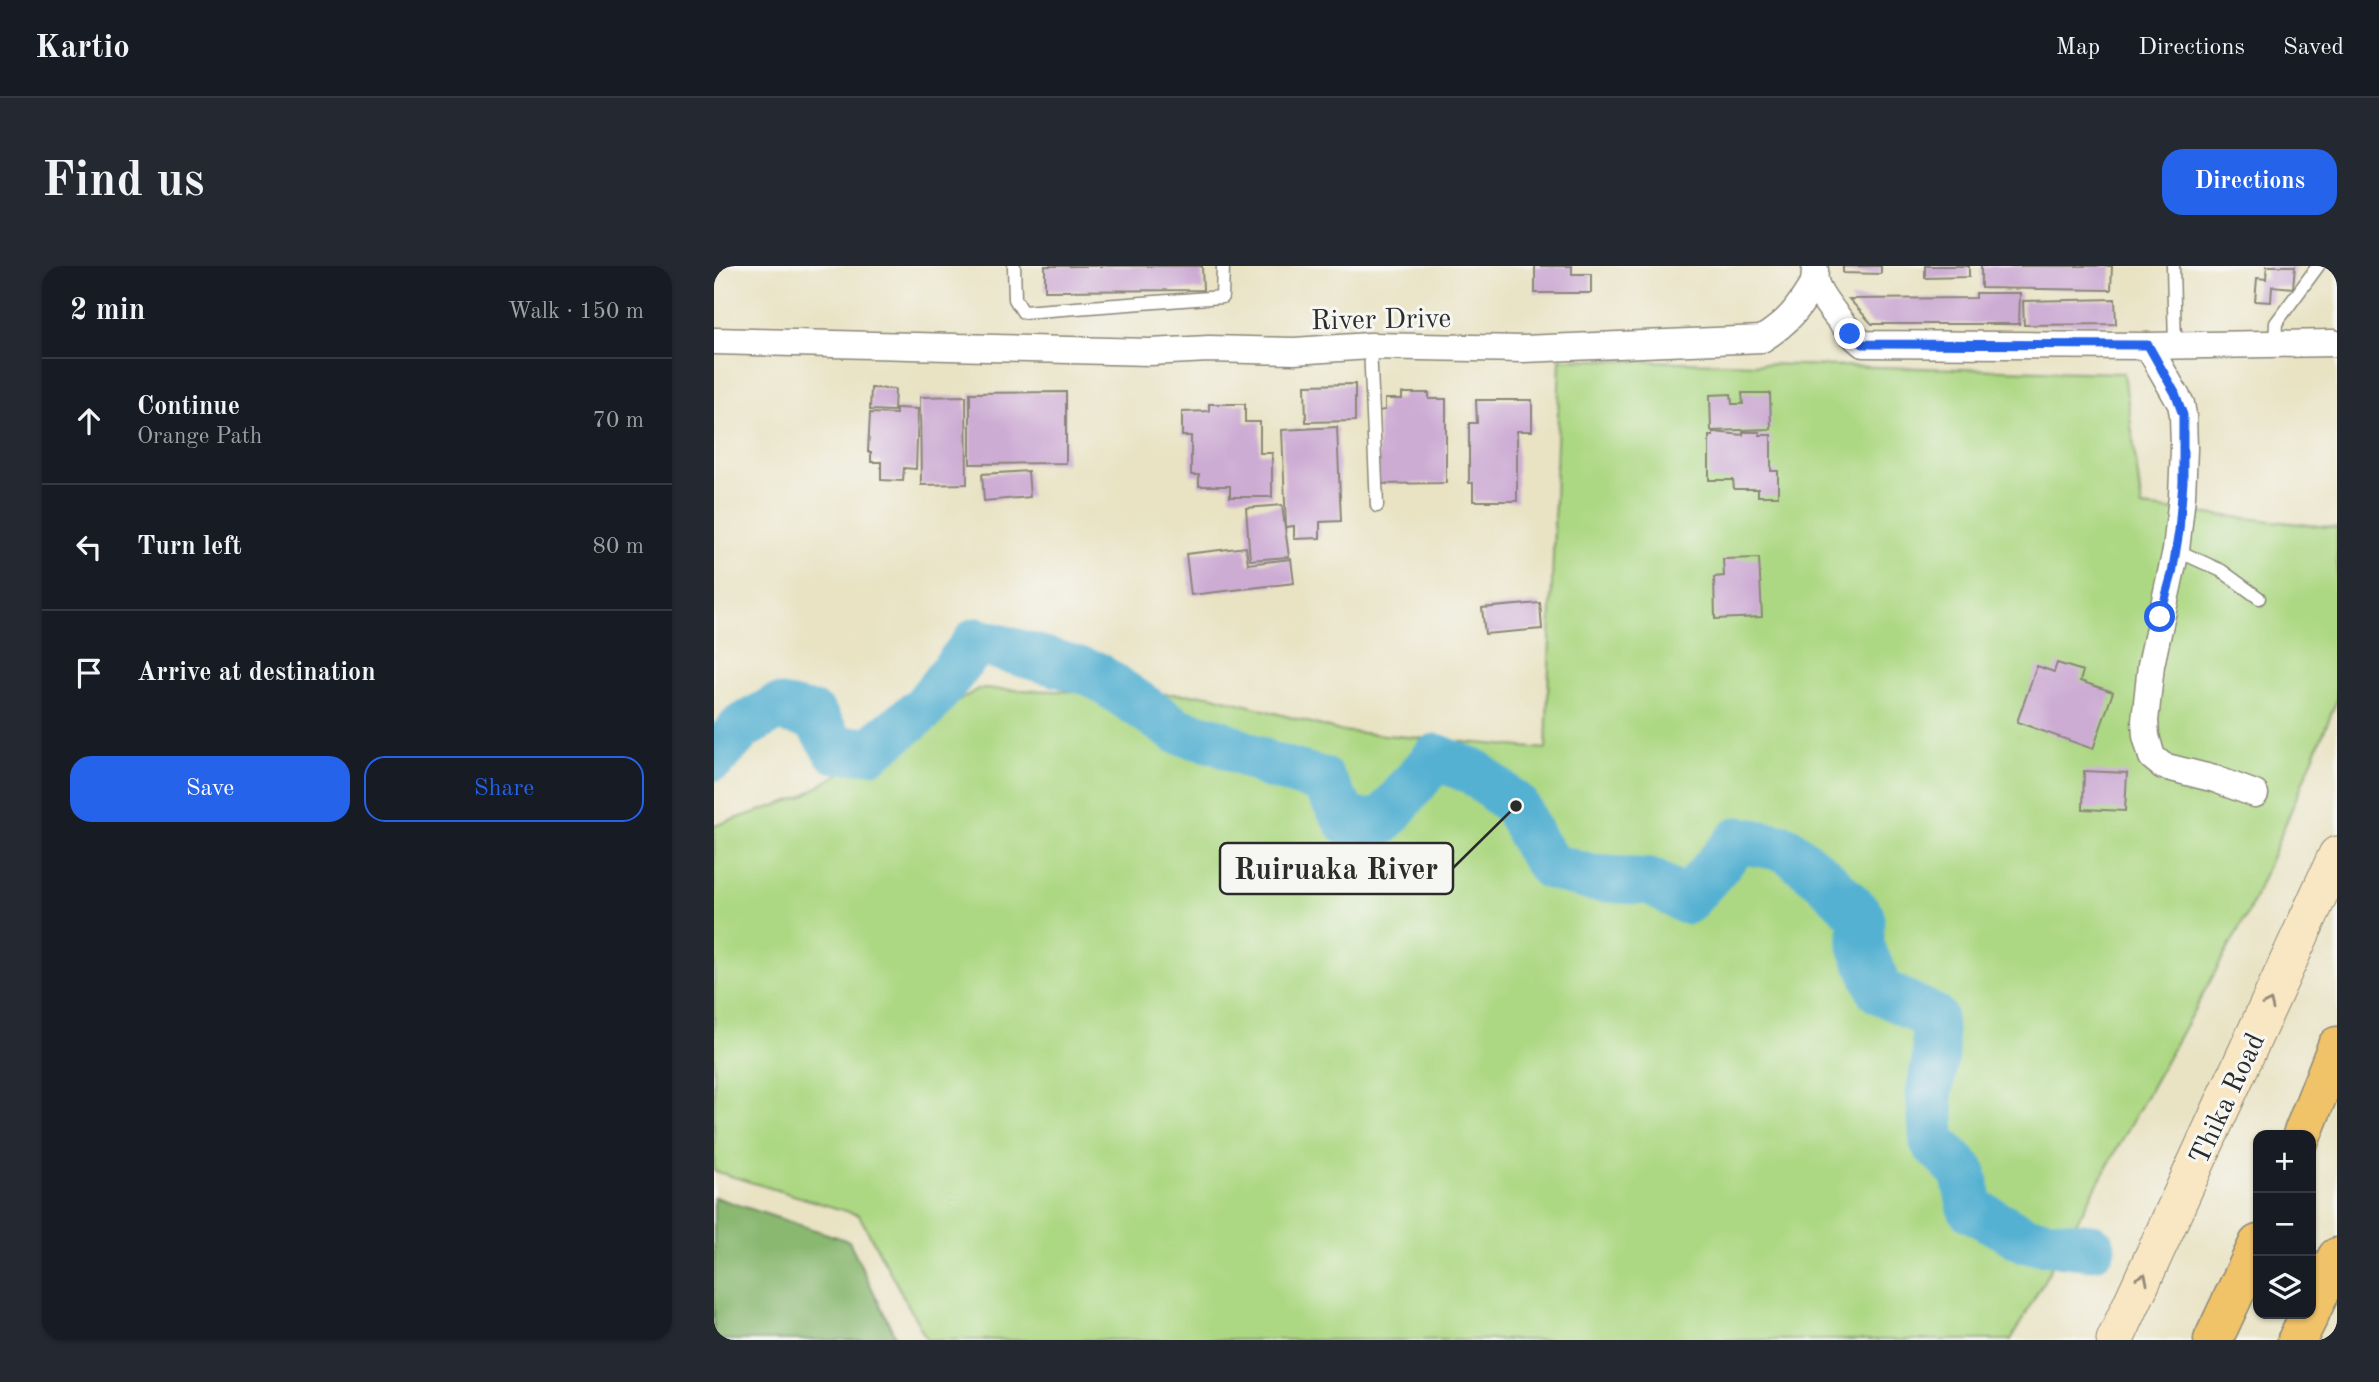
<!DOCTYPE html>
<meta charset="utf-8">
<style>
:root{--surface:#171b24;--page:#242831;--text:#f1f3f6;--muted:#9ea1a6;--line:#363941;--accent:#2563eb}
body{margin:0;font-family:"Old Standard TT",serif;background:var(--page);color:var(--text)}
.controls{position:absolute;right:21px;bottom:21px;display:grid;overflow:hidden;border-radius:14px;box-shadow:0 2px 5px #0004}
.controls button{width:63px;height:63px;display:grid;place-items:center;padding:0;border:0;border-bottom:2px solid var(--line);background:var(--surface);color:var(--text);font:35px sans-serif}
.stop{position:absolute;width:21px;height:21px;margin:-16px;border:5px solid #2563eb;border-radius:50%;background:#fff}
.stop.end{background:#2563eb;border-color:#fff;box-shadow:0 2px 7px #0008}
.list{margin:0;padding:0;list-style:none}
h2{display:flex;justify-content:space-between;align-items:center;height:91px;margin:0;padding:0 28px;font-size:30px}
h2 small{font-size:23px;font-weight:400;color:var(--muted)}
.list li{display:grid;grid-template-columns:46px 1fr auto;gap:21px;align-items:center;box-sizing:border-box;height:126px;padding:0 28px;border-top:2px solid var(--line)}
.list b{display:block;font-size:26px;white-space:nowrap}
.list p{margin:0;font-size:23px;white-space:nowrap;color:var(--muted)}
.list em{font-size:23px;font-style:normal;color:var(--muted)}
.actions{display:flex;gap:14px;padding:21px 28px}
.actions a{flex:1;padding:16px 0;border:2px solid var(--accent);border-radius:21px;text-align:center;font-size:24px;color:var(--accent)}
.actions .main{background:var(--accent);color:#fff}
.icon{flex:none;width:38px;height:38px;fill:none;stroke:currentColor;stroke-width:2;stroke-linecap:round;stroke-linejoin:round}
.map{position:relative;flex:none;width:1623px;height:1074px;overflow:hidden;border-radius:21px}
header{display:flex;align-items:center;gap:42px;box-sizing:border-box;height:98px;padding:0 35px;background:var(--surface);border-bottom:2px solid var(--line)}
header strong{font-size:33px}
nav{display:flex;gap:38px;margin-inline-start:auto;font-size:24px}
.intro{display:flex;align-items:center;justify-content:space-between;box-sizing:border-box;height:168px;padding:0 42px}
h1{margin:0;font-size:49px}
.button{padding:18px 32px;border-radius:21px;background:var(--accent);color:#fff;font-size:24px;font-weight:700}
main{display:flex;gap:42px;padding:0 42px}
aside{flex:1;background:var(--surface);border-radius:21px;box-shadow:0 2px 5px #0004}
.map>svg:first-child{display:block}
.green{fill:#add883;stroke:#6c8257;stroke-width:2}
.forest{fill:#8ab871;stroke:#5a724e;stroke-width:2}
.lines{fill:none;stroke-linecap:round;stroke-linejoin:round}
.river{stroke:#54b1d2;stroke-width:47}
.building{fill:#cdacd4}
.service-casing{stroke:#8a8778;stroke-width:15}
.minor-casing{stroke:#8a8778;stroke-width:29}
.secondary-casing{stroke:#8a8778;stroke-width:39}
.trunk-casing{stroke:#8a8778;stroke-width:41}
.service{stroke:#fff;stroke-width:12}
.minor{stroke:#fff;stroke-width:26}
.secondary{stroke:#f9e7c3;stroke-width:37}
.trunk{stroke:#f1c369;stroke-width:38}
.oneway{stroke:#928977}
.route{stroke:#2563eb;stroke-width:9}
.labels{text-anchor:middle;stroke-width:6;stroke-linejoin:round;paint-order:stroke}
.street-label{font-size:28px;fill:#2b2b2b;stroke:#f6f6f2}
.leader{fill:none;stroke:#2b2b2b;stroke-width:2.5}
.callout-dot{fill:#2b2b2b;stroke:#f6f6f2;stroke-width:2.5}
.callout{fill:#f6f6f2;stroke:#2b2b2b;stroke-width:2.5}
.callout-label{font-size:30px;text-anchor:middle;font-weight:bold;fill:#2b2b2b}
</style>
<header>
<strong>Kartio</strong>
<nav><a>Map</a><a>Directions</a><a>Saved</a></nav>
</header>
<div class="intro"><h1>Find us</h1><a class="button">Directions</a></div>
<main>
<aside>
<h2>2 min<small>Walk · 150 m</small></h2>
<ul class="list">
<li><svg class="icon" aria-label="ahead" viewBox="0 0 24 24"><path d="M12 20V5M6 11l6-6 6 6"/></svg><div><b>Continue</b><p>Orange Path</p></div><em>70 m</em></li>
<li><svg class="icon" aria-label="left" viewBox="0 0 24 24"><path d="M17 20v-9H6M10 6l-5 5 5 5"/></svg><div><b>Turn left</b></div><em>80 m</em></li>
<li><svg class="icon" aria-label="arrive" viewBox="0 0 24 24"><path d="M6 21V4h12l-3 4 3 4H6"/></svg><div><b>Arrive at destination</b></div></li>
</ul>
<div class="actions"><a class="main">Save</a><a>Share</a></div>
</aside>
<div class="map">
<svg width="1623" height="1074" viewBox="0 0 1623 1074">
<rect width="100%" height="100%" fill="#f6f6f2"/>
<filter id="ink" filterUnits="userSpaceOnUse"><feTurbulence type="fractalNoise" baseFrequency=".0143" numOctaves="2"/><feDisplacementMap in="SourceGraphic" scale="14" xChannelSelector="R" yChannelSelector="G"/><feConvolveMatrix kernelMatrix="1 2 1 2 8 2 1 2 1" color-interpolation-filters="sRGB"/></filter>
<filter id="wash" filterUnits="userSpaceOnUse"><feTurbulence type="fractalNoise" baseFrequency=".00686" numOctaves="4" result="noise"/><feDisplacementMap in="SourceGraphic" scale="28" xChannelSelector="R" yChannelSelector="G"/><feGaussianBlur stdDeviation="1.57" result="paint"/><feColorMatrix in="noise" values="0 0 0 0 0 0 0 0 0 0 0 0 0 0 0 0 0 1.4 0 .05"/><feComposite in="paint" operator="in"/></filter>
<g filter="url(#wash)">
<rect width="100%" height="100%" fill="#e9e3c4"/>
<!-- green -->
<path class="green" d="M846 93 1410 107 1428 241 1623 262V434L1535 645 1297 1074H213L145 949 0 905V560L87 531 264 423 496 429 626 465 832 483Z"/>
<!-- forest -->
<path class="forest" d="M0 931 135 975 183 1074H0Z"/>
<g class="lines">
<!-- river -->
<path class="river" d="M0 492 28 461 62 442 100 450 122 484H157L210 442 263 375 380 408 464 465 505 476 555 499 608 514 634 556H668L722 491 760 506 802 540 821 578 836 600 877 612 938 616 972 635 1025 574 1071 582 1109 612 1147 650V680L1166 725 1219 751 1222 789 1215 827 1219 876 1249 906 1257 943 1313 974 1378 981"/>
</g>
<g id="blocks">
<!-- building -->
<g class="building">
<path d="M331 0H488L489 24 331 25Z"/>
<path d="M821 0H858V8H877V27H821Z"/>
<path d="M1129 0H1167V8L1129 7Z"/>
<path d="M1211 0H1255V11L1211 12Z"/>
<path d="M1267 0H1398L1397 24 1267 22Z"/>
<path d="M1553 0H1581L1579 22 1558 20 1557 36 1541 35 1543 12 1552 13Z"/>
<path d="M1262 27H1306L1305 58H1158L1135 33 1262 32Z"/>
<path d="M1401 33 1402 58 1310 59 1309 35Z"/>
<path d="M641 118V155L592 156 591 119Z"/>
<path d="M157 122 181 123 180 145 156 144Z"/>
<path d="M352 126V197L256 198V127Z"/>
<path d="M688 127H715V133H732V217L664 218V145L671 144V133H688Z"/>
<path d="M1028 127H1056L1057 163 997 165 996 129 1017 128 1018 138H1029Z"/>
<path d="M252 130 253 218 207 219 206 131Z"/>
<path d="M762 134H818V165H803V235H759V217H755V157H763Z"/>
<path d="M495 138H531V156H546V187H558V231H516V220H485V209H477V170H468V146L495 145Z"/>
<path d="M182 142 204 143 202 203 190 202 189 215 167 214V196H157V186H154L156 147 182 148Z"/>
<path d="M623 161 627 255 606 256V272L580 273V260L572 261 568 164Z"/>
<path d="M999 166 1029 169V166H1046V169H1057V205H1064V230H1044V223H1020L1019 214H995V170H999Z"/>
<path d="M314 205 316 231 270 235 268 208Z"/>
<path d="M568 239 575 291 536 294 532 242Z"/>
<path d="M532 281 534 298 577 293 580 317 477 329 472 288Z"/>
<path d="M1045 292 1048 351 1001 353 1000 311 1010 310 1009 293Z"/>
<path d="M826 337 828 363 771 368 768 342Z"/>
<path d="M1343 397 1369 405 1366 415 1399 426 1379 483 1303 456 1323 400 1340 406Z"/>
<path d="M1370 505 1413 507 1411 545 1369 543Z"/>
</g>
</g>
</g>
<g filter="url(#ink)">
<use href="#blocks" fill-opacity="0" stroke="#8a8778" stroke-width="2"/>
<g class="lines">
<defs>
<g id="service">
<path d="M300 0 301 33 309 46 508 31 509 0"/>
<path d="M1459 0 1461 79"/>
<path d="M1561 78 1562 57 1604 0"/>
<path d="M656 80 663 240"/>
<path d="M1462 284 1508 305 1545 332"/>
</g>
<g id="minor">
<path d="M1101 4C1101 7 1100 11 1101 15 1105 31 1136 68 1149 78L1434 80 1619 77"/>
<path d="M0 75 436 86 495 83 580 85 656 80 809 83 1048 73C1075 56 1085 42 1101 15"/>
<path d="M1434 80 1467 138 1469 149 1470 183 1468 230 1462 284 1437 399 1431 455 1432 470 1438 491 1449 500 1501 513 1541 528"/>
</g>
<path id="secondary" d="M1401 1074 1623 589"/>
<g id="trunk">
<path d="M1588 869 1623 780"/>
<path d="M1597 1045 1623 991"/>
<path d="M1499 1074 1544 978"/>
<path d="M1583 1074 1596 1048"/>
</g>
</defs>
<!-- service casing -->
<use href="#service" class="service-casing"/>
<!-- minor casing -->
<use href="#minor" class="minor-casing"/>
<!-- secondary casing -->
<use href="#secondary" class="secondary-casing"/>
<!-- trunk casing -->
<use href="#trunk" class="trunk-casing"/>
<!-- service -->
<use href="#service" class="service"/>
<!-- minor -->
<use href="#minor" class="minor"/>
<!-- secondary -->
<use href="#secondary" class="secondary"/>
<!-- trunk -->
<use href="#trunk" class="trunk"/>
</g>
<!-- one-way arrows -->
<defs><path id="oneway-chevron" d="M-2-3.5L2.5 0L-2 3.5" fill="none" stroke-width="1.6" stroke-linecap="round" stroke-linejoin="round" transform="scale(1.75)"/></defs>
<g class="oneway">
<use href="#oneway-chevron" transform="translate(1555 738) rotate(-65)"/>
<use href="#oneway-chevron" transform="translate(1429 1012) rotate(-65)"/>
</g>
</g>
<g class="lines" filter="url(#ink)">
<!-- route -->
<path class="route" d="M1136 68 1149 78 1434 79 1461 127 1469 149V216L1465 265 1458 308 1446 351"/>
</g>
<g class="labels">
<!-- street labels -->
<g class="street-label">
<text transform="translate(667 52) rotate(-1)" y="10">River Drive</text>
<text transform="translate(1512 832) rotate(-65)" y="10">Thika Road</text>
</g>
</g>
<!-- callouts -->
<path class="leader" d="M802 540L739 602"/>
<circle class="callout-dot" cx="802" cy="540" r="7"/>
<rect class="callout" x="506" y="577" width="233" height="51" rx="7"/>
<g class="callout-label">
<text x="622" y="613">Ruiruaka River</text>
</g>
</svg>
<div class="controls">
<button>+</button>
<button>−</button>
<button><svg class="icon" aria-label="layers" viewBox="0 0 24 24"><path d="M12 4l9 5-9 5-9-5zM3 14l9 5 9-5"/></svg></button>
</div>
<div class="stop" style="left:1446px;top:351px"></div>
<div class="stop end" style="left:1136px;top:68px"></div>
</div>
</main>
